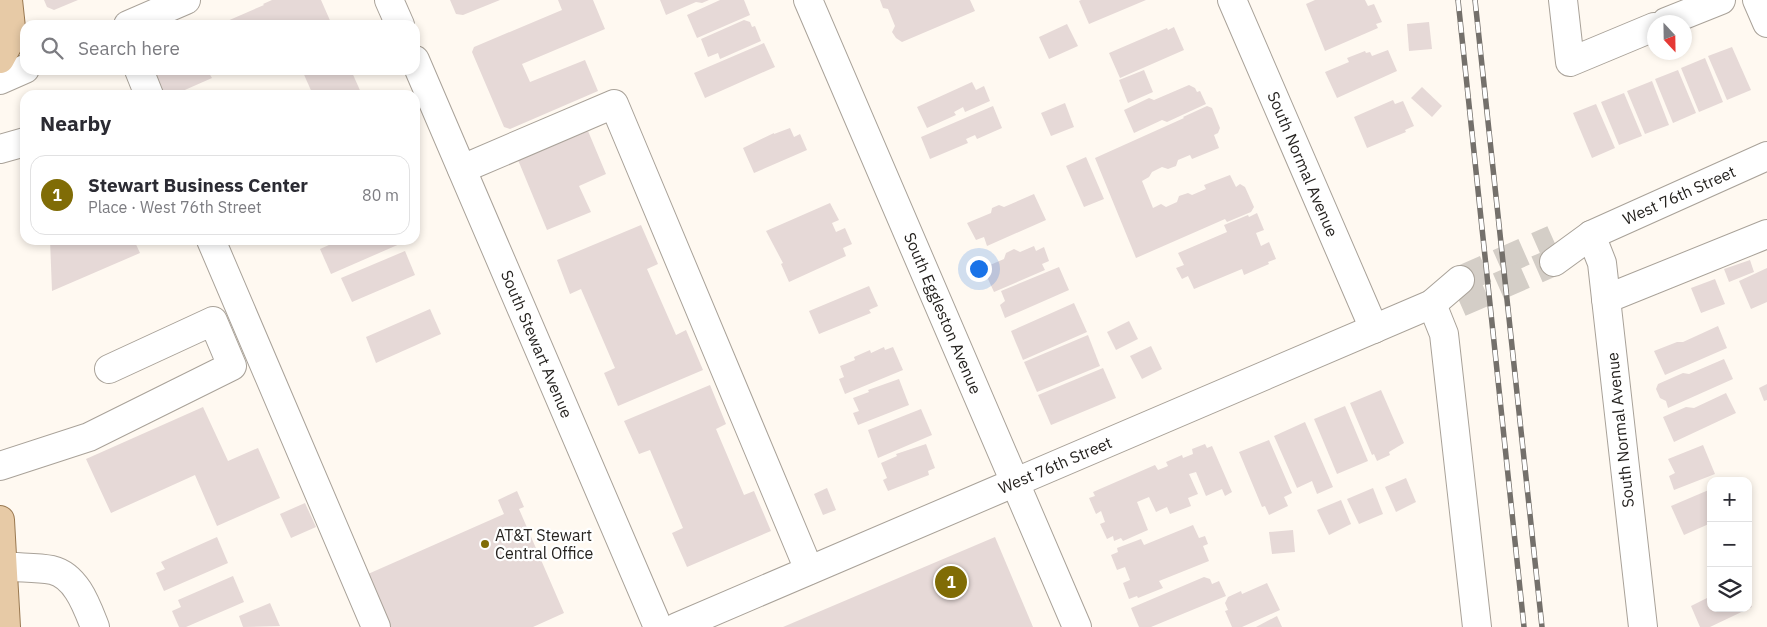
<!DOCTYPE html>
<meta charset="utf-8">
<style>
:root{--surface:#fff;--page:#f2f2f3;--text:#2b2b33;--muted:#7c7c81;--line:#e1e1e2;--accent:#806c06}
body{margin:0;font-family:"IBM Plex Sans",sans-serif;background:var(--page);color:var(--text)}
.controls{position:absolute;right:15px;bottom:15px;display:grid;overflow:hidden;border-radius:10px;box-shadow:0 2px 8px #0003}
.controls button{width:45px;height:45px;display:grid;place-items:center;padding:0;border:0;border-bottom:1px solid var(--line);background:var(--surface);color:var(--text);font:25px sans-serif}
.compass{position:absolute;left:1647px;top:15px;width:45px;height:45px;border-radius:50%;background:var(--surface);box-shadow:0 2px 8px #0003;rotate:158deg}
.you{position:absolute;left:978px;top:268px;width:18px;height:18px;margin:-12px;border:4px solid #fff;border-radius:50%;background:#1a73e8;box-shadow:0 0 0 8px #1a73e833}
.badge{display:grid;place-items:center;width:32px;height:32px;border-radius:50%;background:var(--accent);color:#fff;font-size:16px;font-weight:700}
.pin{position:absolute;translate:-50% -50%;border:2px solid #fff;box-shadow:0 1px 5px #0006}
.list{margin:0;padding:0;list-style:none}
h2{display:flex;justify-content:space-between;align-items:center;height:65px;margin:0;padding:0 20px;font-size:21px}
h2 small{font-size:16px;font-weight:400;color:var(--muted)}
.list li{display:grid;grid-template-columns:32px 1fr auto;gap:15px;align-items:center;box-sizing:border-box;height:80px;margin:0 10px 10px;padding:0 10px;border:1px solid var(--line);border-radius:15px}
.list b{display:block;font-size:19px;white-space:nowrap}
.list p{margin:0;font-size:16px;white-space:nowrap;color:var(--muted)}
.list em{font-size:16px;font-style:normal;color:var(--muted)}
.icon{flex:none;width:28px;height:28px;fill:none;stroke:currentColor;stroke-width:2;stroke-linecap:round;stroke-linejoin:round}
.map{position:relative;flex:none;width:1767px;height:627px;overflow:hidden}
.search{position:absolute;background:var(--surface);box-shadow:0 2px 8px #0003;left:20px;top:20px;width:400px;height:55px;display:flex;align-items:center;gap:12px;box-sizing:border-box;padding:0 18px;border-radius:15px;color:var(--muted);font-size:19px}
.panel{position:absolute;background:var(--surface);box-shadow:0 2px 8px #0003;left:20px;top:90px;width:400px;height:155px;border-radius:15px}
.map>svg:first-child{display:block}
.building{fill:#e6d9d7}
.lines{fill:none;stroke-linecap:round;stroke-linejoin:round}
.minor-tunnel{stroke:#d4cec7;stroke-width:28;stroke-dasharray:28 14;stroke-linecap:butt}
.minor-casing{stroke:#a9a299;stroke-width:30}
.major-casing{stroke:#997850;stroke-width:30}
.minor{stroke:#fff;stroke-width:28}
.major{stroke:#e7caa6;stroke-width:28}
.rail-casing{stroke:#74706b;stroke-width:5.5}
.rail{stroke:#fff;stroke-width:4;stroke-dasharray:11;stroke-linecap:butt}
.poi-dot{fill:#806c06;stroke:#fff;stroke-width:2}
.labels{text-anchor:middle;stroke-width:4.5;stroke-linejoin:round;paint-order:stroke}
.street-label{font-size:16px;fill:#262320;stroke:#fff}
.poi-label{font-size:16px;fill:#262320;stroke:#fff;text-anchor:start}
</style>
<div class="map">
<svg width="1767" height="627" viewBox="0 0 1767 627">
<rect width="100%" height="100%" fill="#fff9f1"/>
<!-- building -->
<g class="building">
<path d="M44 0H78L54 10 47 7Z"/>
<path d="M272 0H321L332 25H218L264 5 263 4Z"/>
<path d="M450 0H500L463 15 456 14Z"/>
<path d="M558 0H593L605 29 522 64 530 82 585 60 598 91 510 129 504 127 472 52 474 47 562 10Z"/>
<path d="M660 0H709L702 3 696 2 666 15Z"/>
<path d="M720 0H744L750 15 697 38 687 15Z"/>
<path d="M880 0H970L975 11 902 42 896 38 892 32 895 26 888 9 883 8Z"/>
<path d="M1081 0H1146L1089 24 1079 1Z"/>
<path d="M1315 0H1365L1368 6 1374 4 1382 22 1376 24 1378 28 1325 51 1306 4Z"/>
<path d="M744 20 750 22 752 27 755 26 761 41 720 59 718 53 708 57 701 39Z"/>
<path d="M1429 22 1432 49 1409 51 1407 24Z"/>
<path d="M1067 24 1078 46 1049 59 1039 37Z"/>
<path d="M1174 27 1184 50 1120 78 1109 53 1167 28 1168 30Z"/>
<path d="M764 43 775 67 705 98 694 73Z"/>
<path d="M1732 47 1751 90 1727 100 1708 56Z"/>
<path d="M1388 50 1397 71 1337 98 1325 72 1349 62 1347 58 1365 51 1366 53 1370 52 1372 56Z"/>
<path d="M1705 58 1723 102 1699 112 1681 68Z"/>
<path d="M153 70H207L212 78 178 93 177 90 163 95Z"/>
<path d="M302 70H351L362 95H313Z"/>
<path d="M1144 70 1153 92 1128 103 1119 80Z"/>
<path d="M1678 70 1696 113 1673 123 1655 79Z"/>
<path d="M1652 81 1669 125 1645 134 1627 91Z"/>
<path d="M972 82 976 90 984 86 990 101 965 112 963 107 954 112 956 115 927 128 917 107Z"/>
<path d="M1189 85 1195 88 1197 92 1200 91 1206 104 1167 122 1162 120 1134 133 1124 110 1149 98 1154 100Z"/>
<path d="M1422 87 1442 106 1432 117 1411 98Z"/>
<path d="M1624 93 1642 136 1619 145 1601 102Z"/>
<path d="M1393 100 1395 104 1403 101 1414 126 1405 130 1406 132 1367 148 1354 117Z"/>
<path d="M1065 103 1074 127 1051 136 1041 113Z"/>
<path d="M1596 104 1615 148 1592 158 1573 113Z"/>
<path d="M993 106 1002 128 977 139 975 135 966 139 968 143 930 159 921 137Z"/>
<path d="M1207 106 1212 108 1220 128 1218 133 1214 135 1219 148 1192 159 1190 155 1178 160 1176 166 1168 169 1162 167 1152 172 1149 177 1142 181 1153 208 1161 204 1166 207 1177 202 1179 196 1188 193 1192 195 1206 189 1204 185 1230 175 1236 187 1240 184 1245 187 1254 207 1251 212 1227 222 1225 219 1136 258 1095 158 1184 118 1183 117Z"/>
<path d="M790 128 794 137 800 134 807 150 754 173 743 148 774 133V134Z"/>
<path d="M588 131 606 174 579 186 591 212 547 230 518 160Z"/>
<path d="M1086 157 1104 199 1084 207 1066 166Z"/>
<path d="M1034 194 1046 220 987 246 984 237 976 240 967 223 991 213 992 208 999 205 1004 207Z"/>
<path d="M830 203 839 220 832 223 836 232 845 228 852 244 843 248 846 256 789 282 781 264 783 263 766 231Z"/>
<path d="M1257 213 1264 230 1256 233 1261 246 1269 242 1276 259 1268 262 1269 264 1244 275 1242 269 1194 289 1188 276 1182 279 1176 268 1184 265 1178 253 1227 232 1224 225 1248 215 1249 217Z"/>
<path d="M641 225 658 264 647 269 676 335 686 330 703 370 618 406 604 373 615 368 581 289 570 294 557 260Z"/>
<path d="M50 240H134L140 253 52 291Z"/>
<path d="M340 240H400L402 243 331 274 320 249Z"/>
<path d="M1034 246 1036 251 1044 247 1049 261 1042 264 1045 270 994 292 983 268 1004 259 1006 253 1014 249 1020 252Z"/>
<path d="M405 251 415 275 352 302 341 278Z"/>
<path d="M1750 260 1754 272 1729 282 1724 269Z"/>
<path d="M1059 267 1069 290 1005 318 1000 305 1005 301 1001 291Z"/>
<path d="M1767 268V302L1751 309 1739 281Z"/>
<path d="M1715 279 1725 304 1701 313 1691 288Z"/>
<path d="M869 286 878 306 869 310 871 313 819 334 809 311Z"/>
<path d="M1074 303 1087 332 1023 360 1011 331Z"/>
<path d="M430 309 441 334 376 363 366 337Z"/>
<path d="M1129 321 1138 339 1116 350 1107 332Z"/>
<path d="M1718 326 1727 348 1665 375 1654 351 1677 342H1683Z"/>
<path d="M1088 335 1100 366 1037 392 1024 362Z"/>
<path d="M1151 346 1162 369 1142 379 1130 356Z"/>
<path d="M884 347 885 350 893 347 903 370 845 394 839 379 844 377 840 366 855 360 854 357 870 350 871 353Z"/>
<path d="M1724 359 1733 379 1668 408 1666 401 1660 398 1656 389 1658 384 1683 373 1689 374Z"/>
<path d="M1103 368 1116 398 1051 425 1038 395Z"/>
<path d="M899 379 909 405 858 425 853 413 859 411 853 398 869 392 868 390Z"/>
<path d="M1767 384V400L1764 401 1759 388Z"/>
<path d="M710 385 726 424 716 429 744 495 754 491 771 531 687 567 672 533 683 528 650 450 639 454 624 421Z"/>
<path d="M1381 390 1404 443 1389 452 1390 455 1377 461 1374 454 1372 455 1350 403Z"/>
<path d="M1726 393 1736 413 1674 442 1663 417 1686 407 1694 408Z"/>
<path d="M1345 406 1368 461 1337 474 1314 419Z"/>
<path d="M203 407 228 461 258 448 280 498 217 526 195 475 111 513 86 459Z"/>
<path d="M921 409 932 435 878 458 868 430Z"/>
<path d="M1305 422 1333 487 1317 494 1312 481 1297 488 1274 436Z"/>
<path d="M1269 440 1292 493 1284 497 1288 506 1269 515 1265 506 1262 507 1239 452Z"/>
<path d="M926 444 935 468 928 471 929 475 888 491 883 480 887 478 881 463 897 456 896 454Z"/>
<path d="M1205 444 1207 448 1212 446 1232 492 1225 496 1222 489 1206 496 1196 472 1189 474 1198 494 1188 498 1191 506 1170 514 1167 507 1156 512 1149 497 1137 502 1148 530 1123 541 1121 538 1114 541 1113 536 1107 539 1100 524 1105 522 1101 511 1096 514 1089 498 1095 496 1093 492 1155 465 1158 470 1168 466 1166 462 1182 455 1183 458 1193 454 1192 449Z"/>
<path d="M1703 445 1715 474 1674 490 1669 476 1675 473 1668 459Z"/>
<path d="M1406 478 1416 502 1396 512 1385 487Z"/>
<path d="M827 488 836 510 823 515 814 494Z"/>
<path d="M1373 488 1383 514 1359 524 1347 499Z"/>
<path d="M1711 489V523L1684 535 1671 506Z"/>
<path d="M517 491 524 507 519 509 564 613 533 627H391L368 574 504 514 498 500Z"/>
<path d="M1341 500 1351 524 1329 535 1317 510Z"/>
<path d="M305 503 316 527 291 538 280 514Z"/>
<path d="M1193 525 1199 538 1205 536 1208 544 1203 546 1209 561 1159 581 1163 588 1138 598 1137 596 1129 599 1123 583 1130 580 1125 567 1117 570 1111 555 1118 552 1117 548 1141 539 1144 545Z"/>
<path d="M1293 530 1295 552 1272 554 1269 532Z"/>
<path d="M217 537 228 563 164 591 156 573 165 569 161 562Z"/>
<path d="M995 537 1033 627H783Z"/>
<path d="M233 576 244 602 186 627H179L172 611 181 607 178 600Z"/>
<path d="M1204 577 1210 579 1212 584 1219 581 1226 596 1151 627H1139L1131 608Z"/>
<path d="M1267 583 1280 610 1242 627H1232L1225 611 1228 610 1225 603 1228 597 1241 591 1242 594Z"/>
<path d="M1711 596V608H1748V599L1752 607 1710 627H1700L1691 606Z"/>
<path d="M270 603 280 626 243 627 239 616Z"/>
<path d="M1277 616 1282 627H1256Z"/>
</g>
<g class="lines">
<!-- minor-tunnel -->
<g class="minor-tunnel">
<path d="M1460 280 1553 239"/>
<path d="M1460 303 1554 262"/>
</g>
<defs>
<g id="minor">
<path d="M389 0 400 25"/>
<path d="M808 0 1077 627"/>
<path d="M1232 0 1374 329"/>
<path d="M1563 0 1570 62 1654 27"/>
<path d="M1757 0 1767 23"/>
<path d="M1666 22 1721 0"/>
<path d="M128 25 186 0"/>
<path d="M415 60 658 627"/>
<path d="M139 70 149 95"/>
<path d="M0 80 25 69"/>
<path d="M0 149 25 142"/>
<path d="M462 169 614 104 809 570"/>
<path d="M1591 235 1602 263 1643 627"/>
<path d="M211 240 376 627"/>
<path d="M1554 262 1591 235 1767 156"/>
<path d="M1606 299 1767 234"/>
<path d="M1432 304 1444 334 1477 627"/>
<path d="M0 466 89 437 232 366 213 321 109 369"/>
<path d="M2 566C18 568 36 567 52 570 77 576 87 607 95 627"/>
<path d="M677 627 1432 304 1460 280"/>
</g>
<g id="major">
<path d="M0 59 12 37 8 0"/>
<path d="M0 520 6 627"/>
</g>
</defs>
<!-- minor casing -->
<use href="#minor" class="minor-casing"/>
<!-- major casing -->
<use href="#major" class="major-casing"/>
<!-- minor -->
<use href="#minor" class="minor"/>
<!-- major -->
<use href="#major" class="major"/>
<defs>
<g id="rail">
<path d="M1458 0 1524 627"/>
<path d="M1475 0 1542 627"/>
</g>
</defs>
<!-- rail casing -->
<use href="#rail" class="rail-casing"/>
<!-- rail -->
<use href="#rail" class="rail"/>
</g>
<!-- markers -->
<circle class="poi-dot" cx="485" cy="544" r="5"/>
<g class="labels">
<!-- street labels -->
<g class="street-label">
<text transform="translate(1303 164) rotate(67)" y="6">South Normal Avenue</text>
<text transform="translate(1679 195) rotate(-24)" y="6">West 76th Street</text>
<text transform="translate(943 313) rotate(67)" y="6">South Eggleston Avenue</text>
<text transform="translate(537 344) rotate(67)" y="6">South Stewart Avenue</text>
<text transform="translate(1620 430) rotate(-96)" y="6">South Normal Avenue</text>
<text transform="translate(1055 465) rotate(-23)" y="6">West 76th Street</text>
</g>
<!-- poi labels -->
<g class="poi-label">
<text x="495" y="541">AT&amp;T Stewart<tspan x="495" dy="18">Central Office</tspan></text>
</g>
</g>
</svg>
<div class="controls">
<button>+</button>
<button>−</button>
<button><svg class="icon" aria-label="layers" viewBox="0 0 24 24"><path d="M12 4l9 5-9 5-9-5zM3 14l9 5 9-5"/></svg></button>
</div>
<svg class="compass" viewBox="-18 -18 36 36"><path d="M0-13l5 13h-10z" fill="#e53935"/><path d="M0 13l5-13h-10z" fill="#7c7c81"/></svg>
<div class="you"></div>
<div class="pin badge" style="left:951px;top:582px">1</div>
<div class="search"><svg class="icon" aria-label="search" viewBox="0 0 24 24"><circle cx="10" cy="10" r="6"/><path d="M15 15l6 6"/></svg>Search here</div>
<section class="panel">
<h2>Nearby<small></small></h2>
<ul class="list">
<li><span class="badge">1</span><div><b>Stewart Business Center</b><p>Place · West 76th Street</p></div><em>80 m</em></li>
</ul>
</section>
</div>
